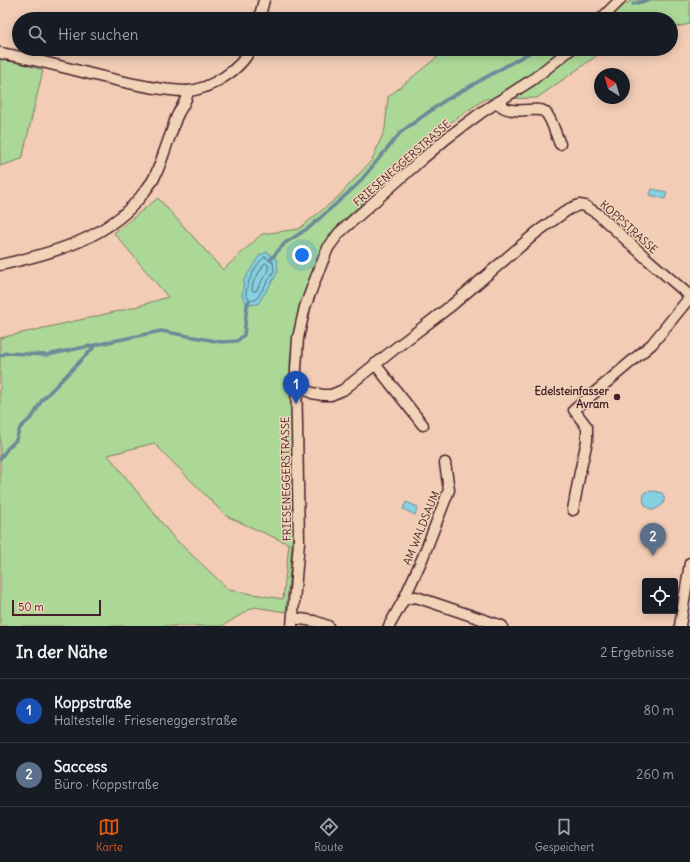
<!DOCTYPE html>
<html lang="de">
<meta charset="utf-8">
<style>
:root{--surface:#171b24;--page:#20242c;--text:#f1f3f6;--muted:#9ea1a6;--line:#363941;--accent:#ea580c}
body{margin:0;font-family:Delius,sans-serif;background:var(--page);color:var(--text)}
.controls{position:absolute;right:12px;bottom:12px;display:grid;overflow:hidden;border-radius:4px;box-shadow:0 2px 10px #0003}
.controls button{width:36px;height:36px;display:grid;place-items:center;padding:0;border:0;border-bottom:1px solid var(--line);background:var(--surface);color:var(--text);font:20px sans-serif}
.compass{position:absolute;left:594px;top:68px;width:36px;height:36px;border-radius:50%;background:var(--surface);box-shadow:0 2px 10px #0003;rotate:323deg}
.scale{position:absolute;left:12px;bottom:10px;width:89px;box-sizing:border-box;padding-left:4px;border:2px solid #4a1f2b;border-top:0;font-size:11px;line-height:14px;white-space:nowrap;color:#4a1f2b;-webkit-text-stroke:3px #f1d4b8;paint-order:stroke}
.you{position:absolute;left:302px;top:255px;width:14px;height:14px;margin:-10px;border:3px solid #fff;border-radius:50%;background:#1a73e8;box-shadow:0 0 0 6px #1a73e833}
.badge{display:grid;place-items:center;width:26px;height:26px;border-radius:50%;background:var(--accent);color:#fff;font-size:13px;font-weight:700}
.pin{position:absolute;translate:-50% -33px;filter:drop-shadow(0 1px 2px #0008)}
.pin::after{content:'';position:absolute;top:21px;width:14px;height:12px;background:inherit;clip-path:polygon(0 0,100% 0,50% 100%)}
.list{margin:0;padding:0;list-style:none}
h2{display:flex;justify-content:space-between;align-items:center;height:52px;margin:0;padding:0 16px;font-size:17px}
h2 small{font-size:13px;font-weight:400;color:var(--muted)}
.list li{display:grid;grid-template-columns:26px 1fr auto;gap:12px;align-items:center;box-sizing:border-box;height:64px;padding:0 16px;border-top:1px solid var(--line)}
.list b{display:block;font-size:15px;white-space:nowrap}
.list p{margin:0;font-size:13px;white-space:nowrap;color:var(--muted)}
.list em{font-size:13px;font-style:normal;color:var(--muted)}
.icon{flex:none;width:22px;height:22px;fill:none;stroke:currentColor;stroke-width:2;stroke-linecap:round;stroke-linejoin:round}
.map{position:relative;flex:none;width:690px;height:626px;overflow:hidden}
.search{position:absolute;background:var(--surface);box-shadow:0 2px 10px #0003;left:12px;right:12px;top:12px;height:44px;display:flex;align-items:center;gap:10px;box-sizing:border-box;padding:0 14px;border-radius:22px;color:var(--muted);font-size:15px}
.sheet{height:180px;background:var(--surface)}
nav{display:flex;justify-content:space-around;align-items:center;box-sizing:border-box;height:56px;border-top:1px solid var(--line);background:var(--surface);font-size:11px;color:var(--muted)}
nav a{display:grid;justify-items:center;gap:2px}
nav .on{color:var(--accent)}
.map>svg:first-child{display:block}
.green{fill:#abd897;stroke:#7a7c61;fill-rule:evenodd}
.water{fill:#83d1e1;stroke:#6c8a98}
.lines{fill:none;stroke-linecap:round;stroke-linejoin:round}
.shore{stroke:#616674;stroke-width:1}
.stream{stroke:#6c8a98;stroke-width:3.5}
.street-casing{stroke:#4a1f2b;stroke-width:13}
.street{stroke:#f1d4b8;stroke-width:10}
.poi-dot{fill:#4a1f2b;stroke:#f1d4b8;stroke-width:1.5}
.labels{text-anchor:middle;stroke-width:3;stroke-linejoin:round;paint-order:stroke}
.street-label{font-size:11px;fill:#4a1f2b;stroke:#f1d4b8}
.poi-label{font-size:11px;font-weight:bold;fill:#4a1f2b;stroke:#f1d4b8;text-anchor:end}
</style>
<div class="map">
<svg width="690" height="626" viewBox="0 0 690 626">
<rect width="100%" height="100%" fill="#f2ccb5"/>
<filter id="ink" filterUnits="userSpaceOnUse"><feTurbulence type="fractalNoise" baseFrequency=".025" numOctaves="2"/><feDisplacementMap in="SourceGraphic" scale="8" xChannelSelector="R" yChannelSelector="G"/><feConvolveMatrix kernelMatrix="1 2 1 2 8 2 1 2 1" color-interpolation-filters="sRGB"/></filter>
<g filter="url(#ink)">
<!-- green -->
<g class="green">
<path d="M632 0H690V24L671 28V19H594L610 15Z"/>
<path d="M447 49H606L537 98 485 99 441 129 391 177 337 226 330 234 314 268 298 316 293 340 290 362 294 439 295 498 292 545 286 612 254 607 222 626H0V338L128 309 168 297 114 233 158 198 223 270 262 234 299 229 338 197 372 160 385 129 388 97ZM154 443 226 516 289 544 283 599 229 590 173 537 108 455Z"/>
<path d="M0 57 43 70 22 159 0 166Z"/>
</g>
<!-- water -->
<g class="water">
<path d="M652 189 667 192 665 199 650 195Z"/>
<path d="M267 252 277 260 278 272 258 304 247 305 242 295 244 280 259 256Z"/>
<path d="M654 491 662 493C668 502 661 507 653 510 644 508 641 499 645 492Z"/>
<path d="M406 502 418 507 415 515 403 509Z"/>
</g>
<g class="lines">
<!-- shore -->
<g class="shore">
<path d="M265 257 273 262 274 271 256 300H250C249 299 247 297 246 295 245 286 257 261 265 257Z"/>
<path d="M266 263 268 265V270L256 291H253L252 289 253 283 264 264Z"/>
</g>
<!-- stream -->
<g class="stream">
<path d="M633 4 649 0"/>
<path d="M270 260 285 243 310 227 357 185 401 132 444 101 536 49"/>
<path d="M0 356 6 353 47 355 161 331 221 342 237 341 244 335 247 305 249 301"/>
<path d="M0 459 7 449 16 440 20 428 33 416 42 400 96 345"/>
</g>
<defs>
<g id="street">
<path d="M259 19 264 0"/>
<path d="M601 19 620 0"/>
<path d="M0 53C47 61 92 76 139 85 154 88 171 91 187 91 209 90 242 69 250 49"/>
<path d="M497 102C510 118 536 105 545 112 552 118 556 136 560 144"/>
<path d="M0 265C54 253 111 238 145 191 149 186 153 181 155 176 161 163 165 149 170 136 173 129 174 122 177 116 181 107 187 101 188 91"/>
<path d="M375 364 423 425"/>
<path d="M296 385 312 393 323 395H331L343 390 397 347 452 305 537 232 569 209 579 205 585 206 598 214 646 258 690 296"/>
<path d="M573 510 580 472 587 441V427L574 410 652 344 690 297"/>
<path d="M404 599 416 597 502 626"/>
<path d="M293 618 314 621 328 626"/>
<path d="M292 626 299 542 296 369 298 338 305 307 315 280 328 248 339 233 421 160 447 138 482 112 532 80 571 49"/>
<path d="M389 626 404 599 423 557 449 490 445 463"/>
<path d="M680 626 690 563"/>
</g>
</defs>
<!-- street casing -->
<use href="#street" class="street-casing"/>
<!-- street -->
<use href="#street" class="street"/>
</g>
</g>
<!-- markers -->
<circle class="poi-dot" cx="617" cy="397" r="4"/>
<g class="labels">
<!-- street labels -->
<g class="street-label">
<text transform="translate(402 163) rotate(-41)" y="4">FRIESENEGGERSTRASSE</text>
<text transform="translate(629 227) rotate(42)" y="4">KOPPSTRASSE</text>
<text transform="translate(286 479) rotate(-91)" y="4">FRIESENEGGERSTRASSE</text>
<text transform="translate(421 528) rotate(-68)" y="4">AM WALDSAUM</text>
</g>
<!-- poi labels -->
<g class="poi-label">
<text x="609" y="395">Edelsteinfasser<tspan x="609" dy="13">Avram</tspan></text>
</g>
</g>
</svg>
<div class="controls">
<button><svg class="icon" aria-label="locate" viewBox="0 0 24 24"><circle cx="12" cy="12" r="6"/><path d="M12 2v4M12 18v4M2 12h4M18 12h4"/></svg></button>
</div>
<svg class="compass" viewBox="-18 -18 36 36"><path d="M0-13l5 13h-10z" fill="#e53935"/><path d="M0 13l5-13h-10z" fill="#9ea1a6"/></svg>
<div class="scale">50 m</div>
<div class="you"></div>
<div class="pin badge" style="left:296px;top:404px;background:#1a4fb4">1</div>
<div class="pin badge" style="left:653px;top:556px;background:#5c6f8a">2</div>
<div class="search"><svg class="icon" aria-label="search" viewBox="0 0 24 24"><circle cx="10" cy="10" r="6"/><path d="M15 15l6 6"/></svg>Hier suchen</div>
</div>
<section class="sheet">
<h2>In der Nähe<small>2 Ergebnisse</small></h2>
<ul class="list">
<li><span class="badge" style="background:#1a4fb4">1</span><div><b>Koppstraße</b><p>Haltestelle · Frieseneggerstraße</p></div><em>80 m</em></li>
<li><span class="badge" style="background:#5c6f8a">2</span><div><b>Saccess</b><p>Büro · Koppstraße</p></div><em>260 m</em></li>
</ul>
</section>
<nav>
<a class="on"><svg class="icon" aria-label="map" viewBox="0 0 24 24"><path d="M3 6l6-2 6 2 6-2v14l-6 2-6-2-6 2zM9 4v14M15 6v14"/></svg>Karte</a>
<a><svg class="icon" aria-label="directions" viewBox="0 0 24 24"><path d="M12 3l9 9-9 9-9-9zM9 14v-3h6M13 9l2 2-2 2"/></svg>Route</a>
<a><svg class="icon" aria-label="saved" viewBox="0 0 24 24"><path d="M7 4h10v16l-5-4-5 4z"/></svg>Gespeichert</a>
</nav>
